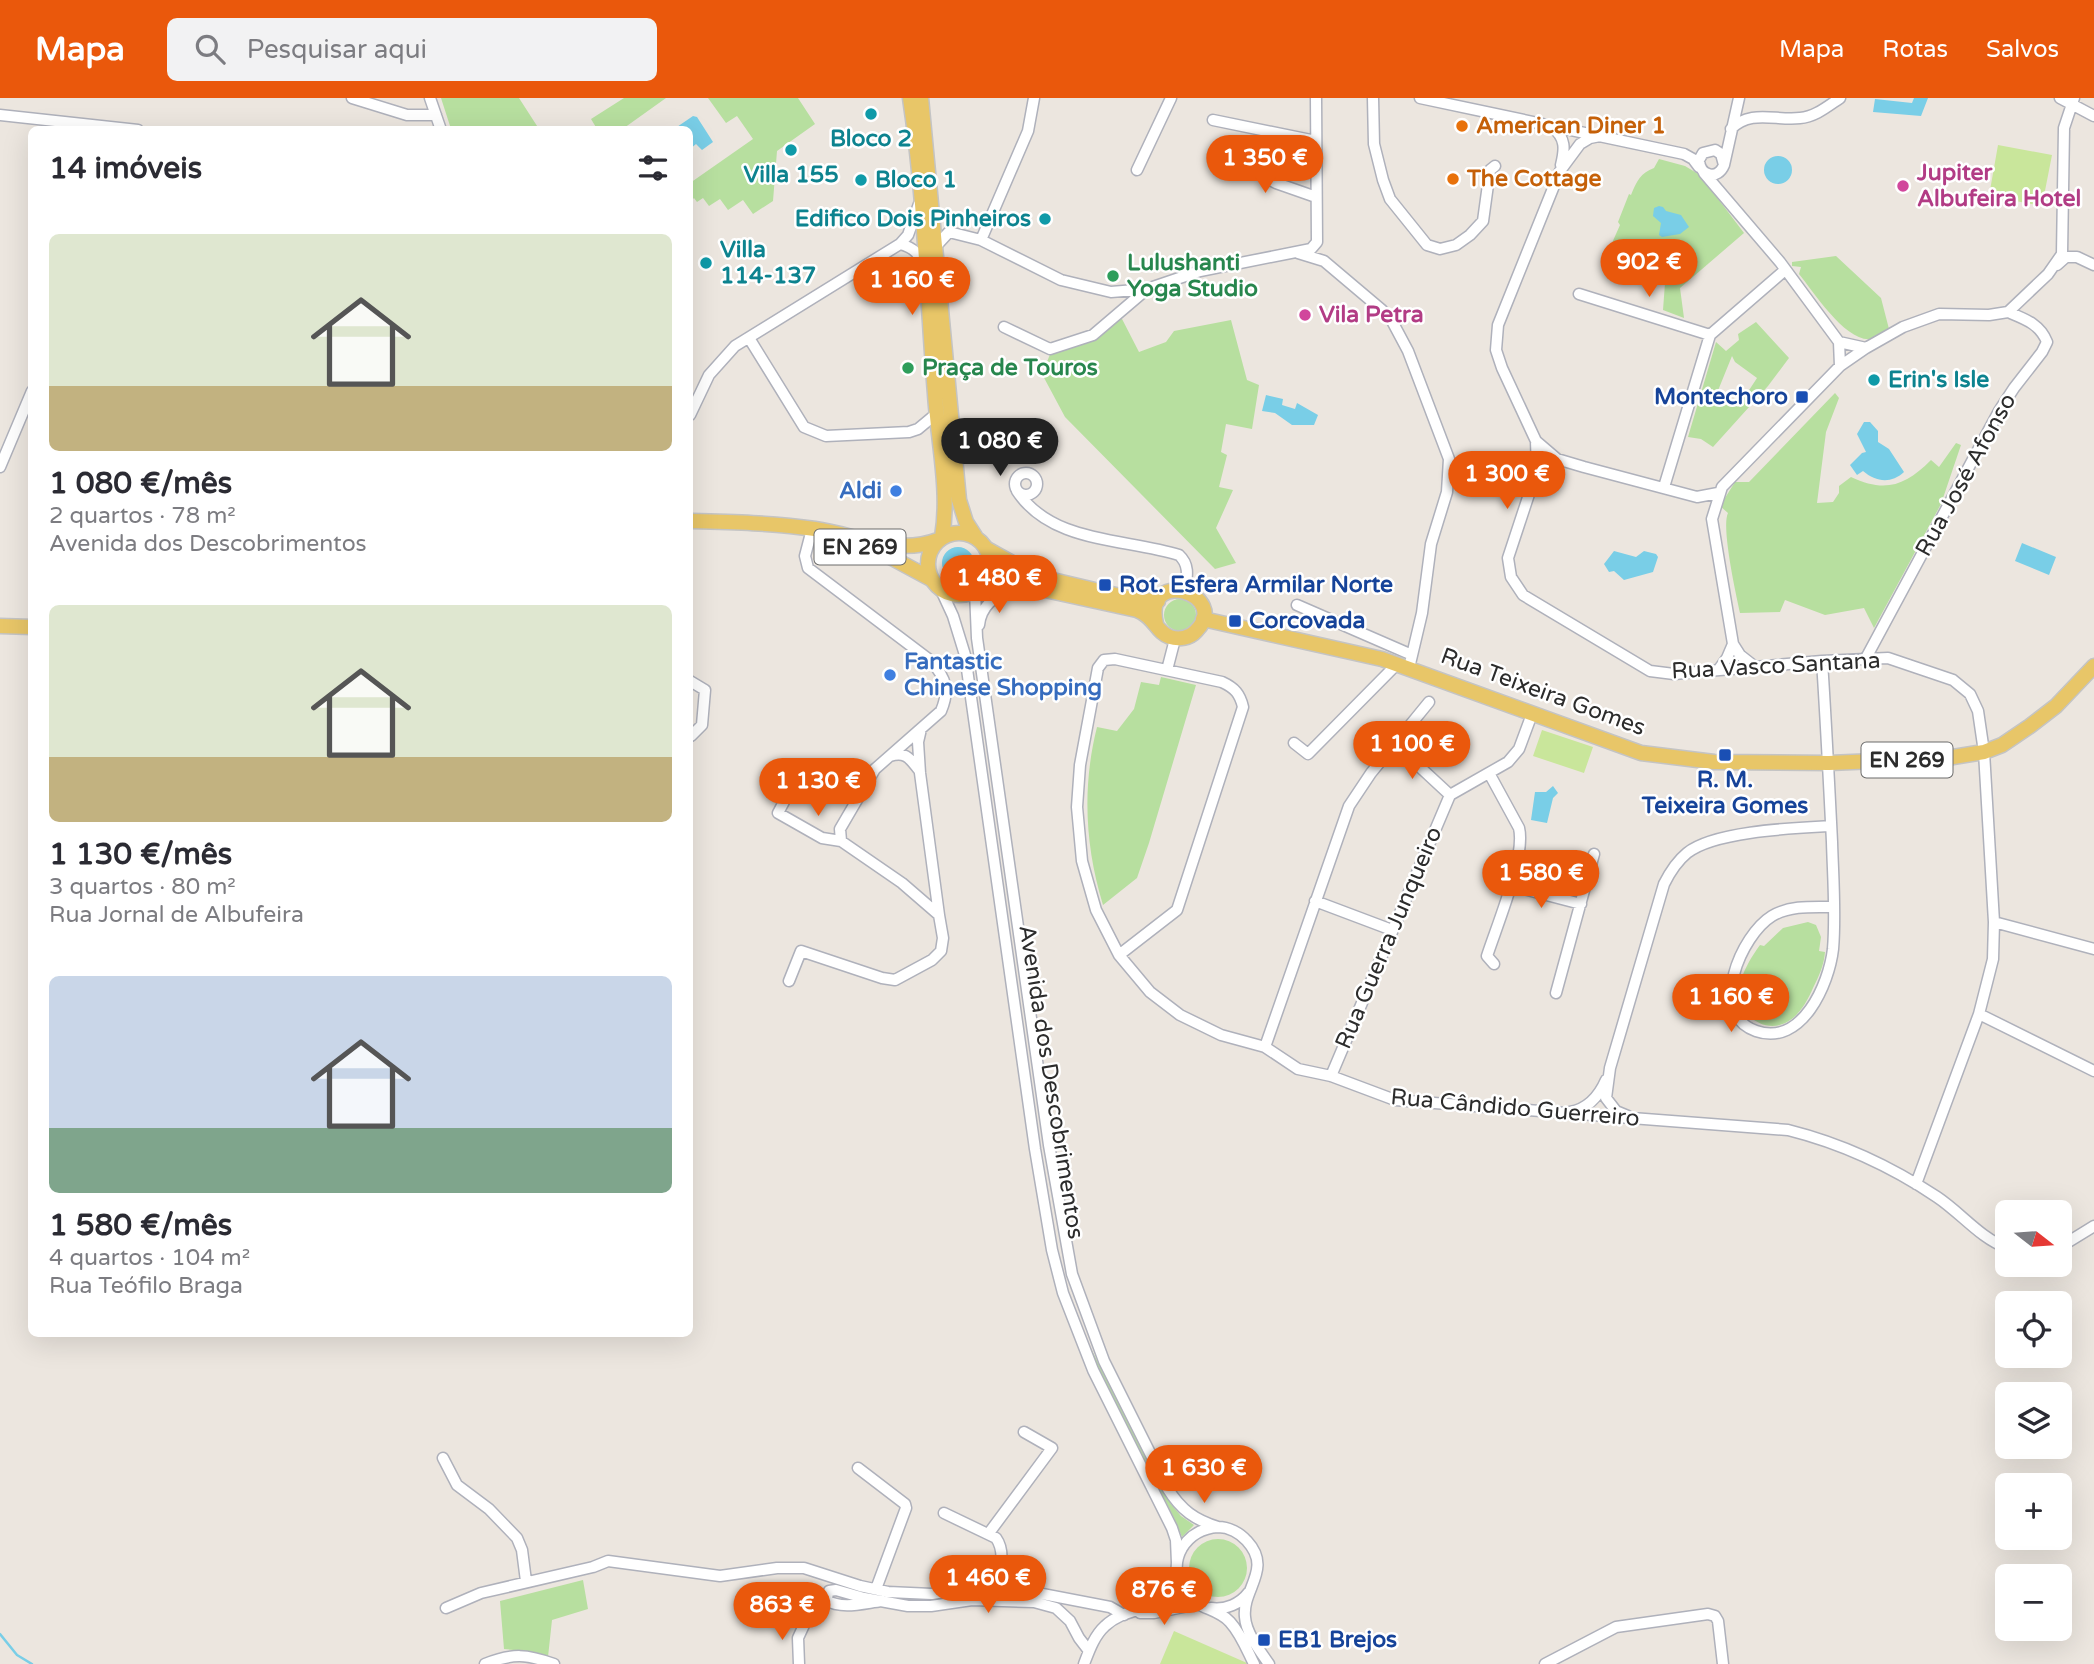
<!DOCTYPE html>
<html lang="pt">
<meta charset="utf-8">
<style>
:root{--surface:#fff;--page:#f2f2f3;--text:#2b2b33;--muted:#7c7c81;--accent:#ea580c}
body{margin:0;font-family:"Varela Round",sans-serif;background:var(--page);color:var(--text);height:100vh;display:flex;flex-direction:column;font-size:26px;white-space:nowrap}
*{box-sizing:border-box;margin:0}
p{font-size:23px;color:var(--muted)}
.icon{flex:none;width:38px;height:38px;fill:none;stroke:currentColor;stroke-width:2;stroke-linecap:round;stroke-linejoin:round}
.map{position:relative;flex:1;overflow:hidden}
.details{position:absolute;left:28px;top:28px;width:665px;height:1211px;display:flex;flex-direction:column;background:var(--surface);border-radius:10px;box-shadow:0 7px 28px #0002}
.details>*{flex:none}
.needle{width:46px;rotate:107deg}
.fabs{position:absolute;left:1995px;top:1102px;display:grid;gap:14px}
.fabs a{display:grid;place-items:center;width:77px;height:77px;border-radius:10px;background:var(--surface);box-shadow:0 7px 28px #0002;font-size:35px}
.price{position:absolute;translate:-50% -60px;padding:0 16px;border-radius:24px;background:var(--accent);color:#fff;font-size:23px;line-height:46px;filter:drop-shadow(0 2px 4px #0008)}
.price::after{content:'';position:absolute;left:50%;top:42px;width:21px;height:16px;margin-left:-10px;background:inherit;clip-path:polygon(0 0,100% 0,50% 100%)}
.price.selected{background:#222;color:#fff}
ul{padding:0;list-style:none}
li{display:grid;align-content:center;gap:14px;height:371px;padding:0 21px}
li span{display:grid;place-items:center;height:217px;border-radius:10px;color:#555}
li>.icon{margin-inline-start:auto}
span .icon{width:126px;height:126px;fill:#fffc;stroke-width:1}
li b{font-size:30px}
h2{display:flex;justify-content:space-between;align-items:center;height:84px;padding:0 21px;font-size:30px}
header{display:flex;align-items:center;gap:42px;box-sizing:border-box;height:98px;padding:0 35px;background:var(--accent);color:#fff}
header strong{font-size:33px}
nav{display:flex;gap:38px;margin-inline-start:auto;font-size:24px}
.search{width:490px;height:63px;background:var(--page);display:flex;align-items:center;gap:18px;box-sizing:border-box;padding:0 24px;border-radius:10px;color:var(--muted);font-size:26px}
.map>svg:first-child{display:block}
.green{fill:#b7df9f;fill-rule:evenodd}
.pitch{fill:#c9e69b}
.water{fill:#79cee7}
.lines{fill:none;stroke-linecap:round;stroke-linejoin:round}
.stream{stroke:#79cee7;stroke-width:2.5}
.minor-casing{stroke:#afb1bb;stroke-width:13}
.major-casing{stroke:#c4c4c4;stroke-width:17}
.minor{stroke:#fff;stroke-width:10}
.major{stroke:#e8c668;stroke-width:14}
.culture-dot{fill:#0f9aa8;stroke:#fff;stroke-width:2.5}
.food-dot{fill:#e8710a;stroke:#fff;stroke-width:2.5}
.hotel-dot{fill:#d1479c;stroke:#fff;stroke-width:2.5}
.leisure-dot{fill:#2e9e5b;stroke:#fff;stroke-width:2.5}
.transit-dot{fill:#1a4fb4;stroke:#fff;stroke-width:2.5}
.shop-dot{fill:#3f7fe0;stroke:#fff;stroke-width:2.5}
.labels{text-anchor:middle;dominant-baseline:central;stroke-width:5;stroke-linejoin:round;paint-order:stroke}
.shield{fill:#fff;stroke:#6b6b6b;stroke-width:2}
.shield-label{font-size:21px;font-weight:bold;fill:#2c2c2c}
.food-label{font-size:23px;font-weight:bold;fill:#c56008;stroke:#fff;text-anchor:start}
.culture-label{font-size:23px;font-weight:bold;fill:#0d838f;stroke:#fff;text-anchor:start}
.hotel-label{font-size:23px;font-weight:bold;fill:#b23c85;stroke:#fff;text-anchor:start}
.leisure-label{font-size:23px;font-weight:bold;fill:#27864d;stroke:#fff;text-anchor:start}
.transit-label{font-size:23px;font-weight:bold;fill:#164399;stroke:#fff;text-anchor:start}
.street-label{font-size:23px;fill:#2c2c2c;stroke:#fff}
.shop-label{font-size:23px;font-weight:bold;fill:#366cbe;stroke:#fff;text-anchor:end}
</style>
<header>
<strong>Mapa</strong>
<div class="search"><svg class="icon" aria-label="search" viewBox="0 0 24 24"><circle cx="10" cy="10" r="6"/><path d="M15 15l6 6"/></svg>Pesquisar aqui</div>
<nav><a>Mapa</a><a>Rotas</a><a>Salvos</a></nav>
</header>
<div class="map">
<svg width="2094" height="1566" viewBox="0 0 2094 1566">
<rect width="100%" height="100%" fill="#ece6df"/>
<path class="green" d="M441,0H519L539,31H451Z
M624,0H666L624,30L625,31H597L591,21Z
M708,0H798L815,26L777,53L773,103L753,116L743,102L728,112L720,101L709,108L703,100L697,104L694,100L690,104V85L753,41L737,18L726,25Z
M1659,61L1685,68L1700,77L1744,135L1680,190L1684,220L1663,212L1665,185L1661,173L1608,154L1620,127L1618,124L1629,96L1631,97C1637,82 1641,75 1654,70Z
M1836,158L1881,200L1889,231C1885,234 1880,238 1875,240C1849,250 1814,194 1799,176L1801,169L1792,168V164Z
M1121,219L1139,254L1166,244L1174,233L1231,222L1247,282L1259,287L1252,331L1226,326L1221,354L1227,357L1219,389L1233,392L1216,430L1236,465L1215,471L1065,319L1042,276L1051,254C1081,245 1098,241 1121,219Z
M1756,224L1789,260L1768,288L1713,349L1701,341L1688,339L1716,244L1726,253L1739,242L1738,236ZM1732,258L1735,264L1757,280L1738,309L1717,295Z
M1835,295L1839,300L1826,334L1817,405L1833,404L1839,395V388L1851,379C1885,395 1905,388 1931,362L1939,369L1956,345L1961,347L1941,406L1874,530L1864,510L1825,517L1785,502L1780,514L1740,515C1736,496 1721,429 1728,415L1720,408L1735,384H1749Z
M1164 517a16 16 0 1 1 32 0a16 16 0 1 1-32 0Z
M1161,579L1196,587L1149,745L1137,780L1103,807C1085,748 1082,689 1097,629L1117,633L1134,611L1141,584L1159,587Z
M1808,824L1816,827L1821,839L1819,853L1825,854C1824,867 1819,878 1813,890C1808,902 1799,918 1787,924C1766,936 1741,919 1739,896C1738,881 1751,859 1760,847L1764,848L1783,830Z
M1086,1241L1171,1406L1181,1418L1194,1427L1182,1439L1174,1420L1100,1274Z
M1189 1470a29 29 0 1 1 58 0a29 29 0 1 1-58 0Z
M583,1482L588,1511L552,1522L548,1559L525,1553L504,1551L500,1503Z"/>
<path class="pitch" d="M1998,47L2052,57L2042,108L1989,98Z
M1542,632L1593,649L1584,675L1533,658Z
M1174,1533L1247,1565L1246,1566H1160Z"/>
<path class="water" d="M1914,0H1928L1921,18L1873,14L1875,1L1912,5Z
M693,18L697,19L713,44L702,52L696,46L690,51V32L674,31Z
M1764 72a14 14 0 1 1 28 0a14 14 0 1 1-28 0Z
M1659,108L1663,109L1666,113L1681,117L1689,129L1680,136L1662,139L1659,137L1661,125L1653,118L1654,110Z
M1266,297L1283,301L1282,307L1295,311L1297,305L1318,317L1314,327H1292L1275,315L1262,313Z
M1864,324H1870L1878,333V344L1889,351L1904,374C1891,386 1876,384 1863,373L1857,377L1850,367L1862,355L1866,354L1857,336Z
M2022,445L2056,459L2049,477L2015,463Z
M942 465a16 16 0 1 1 32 0a16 16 0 1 1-32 0Z
M1614,453L1636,459L1644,453L1656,456L1658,459L1653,474L1624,482L1614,473L1609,474L1604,466Z
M1553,688L1558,695L1553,700L1547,725L1531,722L1535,694H1546Z"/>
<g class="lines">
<path class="stream" d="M0,1536L17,1557L32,1566"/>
<defs>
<path id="minor" d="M352,0L407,17H436
M430,0L441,32
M1373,0L1374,46L1383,82L1390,101L1427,147L1440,151L1456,147L1470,137L1483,123L1490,72L1495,68
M1420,0L1684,56L1693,61L1699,69
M2060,0L2094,18
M0,17L138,32
M1213,22L1316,43
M1552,29C1566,40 1565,51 1561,67
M1731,31C1750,11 1776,23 1800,20C1815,19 1828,8 1840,0
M1600,38L1590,40L1580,46L1560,73L1498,227L1496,252L1502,270L1536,343L1537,372L1508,460L1511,479L1523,497L1650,573L1674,576L1822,563L1888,560L1953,582L1970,596L1978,613L1984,654L1994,824L1993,861L1979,916L1916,1086
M1229,61L1276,85L1316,99
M1724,67L1721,56L1715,52L1703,55L1699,62C1700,79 1718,82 1724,67L1739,0
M1137,72L1171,0
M1704,75L1780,164L1839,244L1840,268
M981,142L1028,33L1034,0
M900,146C915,150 919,156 924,169
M936,148L949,134L981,142L1061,182L1111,194L1147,191L1200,173L1311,151L1317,144L1316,0
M1298,155L1324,163L1382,212L1392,223L1408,253L1449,361L1447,394L1431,446L1422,515L1409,570
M2057,167L2066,159H2077L2094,167
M1579,196L1710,237
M2008,214L2048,176L2062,156L2064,30L2074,0
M1004,229L1050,251L1093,237L1147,191
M749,240L804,329L826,338L909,334L918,331L936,316
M1839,244L1866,250
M690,317L709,277L735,248L900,146L908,137L919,106
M1536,343L1557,361L1584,369L1697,399L1718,395
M0,369L32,293
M1015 386a11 11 0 1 1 22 0a11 11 0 1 1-22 0Z
M1664,389L1710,237L1785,172
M1017,393C1052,446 1125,440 1179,457C1190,467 1187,479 1185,492
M941,492L953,518L965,557L1035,1051L1052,1152L1063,1195L1093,1272L1172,1430L1176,1442L1177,1465
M975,493L977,540L1049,1047L1072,1176L1104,1263L1168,1391C1181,1412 1195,1422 1218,1429
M1297,507L1412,557
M979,527C981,508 994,499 1010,491
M1866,560L1999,313L2014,290L2042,254L2047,244C2040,226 2025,221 2008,214
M1822,563C1826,623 1829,684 1832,744C1833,779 1836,816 1833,851C1829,886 1802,949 1756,933C1707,916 1741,837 1772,818C1790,807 1814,809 1834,809
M1754,568L1740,557L1733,546L1712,421L1722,389L1840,268L1866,250L1903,229L1939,216L1989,217L2008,214
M1719,571L1727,560L1733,546
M1167,572L1175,541
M690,583L705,592L702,627L691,638
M921,631L918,644L920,675L939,817
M1294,645L1308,656L1397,566
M1395,646L1450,697
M890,658C906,653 910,661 919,672
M1489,675L1519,730C1526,758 1497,827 1487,858L1494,866
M787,698L778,715L822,740L841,743
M1509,787L1581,806
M1315,803L1392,832
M1994,824L2094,851
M1119,857L1177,812L1243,609C1240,596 1235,590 1222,584L1115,561L1104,562L1098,570L1080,667L1077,709L1082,763L1096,812L1119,857L1150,894L1180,917L1221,937L1265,949L1298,971L1331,978L1395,1002L1788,1032C1840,1045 1892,1069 1937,1099C1961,1115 1980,1140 2007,1150
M789,883L801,853L882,880L895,882L932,862L941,853L943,840L939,817L902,785L841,743L840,731L875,671L941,613C950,592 946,580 931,563L808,470L805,458L811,435
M1556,895L1594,756
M1979,916L2094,973
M1265,949L1349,708L1371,675L1429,604
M1331,978L1450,697L1508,664L1519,651L1532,616
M1570,1014C1587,1011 1599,998 1606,982
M1628,1018L1616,1013L1606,1000L1610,970L1664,786C1670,774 1676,764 1687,755C1714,733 1795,730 1831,728
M2060,1149L2094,1128
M443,1360L457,1387L489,1411L517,1440L522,1452L526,1483
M858,1370L905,1406L906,1410L876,1491
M944,1415L996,1440C1006,1454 1000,1473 997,1490
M989,1435L1052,1350L1024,1334
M882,1503C864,1505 842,1512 826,1502L829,1493L836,1492L864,1500L908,1508H931L972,1502L1034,1504L1056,1510L1070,1523L1079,1540L1089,1553
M446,1510L481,1495L593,1469L608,1463L720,1478L777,1470H804L860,1488L888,1494L932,1496L967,1490H1011L1110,1509L1124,1517
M1211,1510C1226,1512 1240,1506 1249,1494
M1140,1515H1154L1198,1506
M485,1566C513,1555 527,1556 554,1566
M799,1566L798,1540L804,1527
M1084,1566C1089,1553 1094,1538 1105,1528C1130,1504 1167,1519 1176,1477
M1254,1566C1247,1552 1241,1536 1230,1524C1221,1514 1209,1512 1198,1506C1178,1495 1171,1469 1182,1450C1190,1437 1203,1430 1218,1429C1229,1429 1240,1435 1247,1443C1273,1471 1242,1491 1245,1519C1246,1535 1260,1553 1269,1566
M1545,1566L1616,1529L1708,1516L1715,1518L1718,1523L1723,1566"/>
<path id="major" d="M910,0C925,98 927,198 935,296C938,343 950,393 942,439
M921,0L959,402L966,424L975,438
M690,423C731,424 774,425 815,431C857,437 896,458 938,442
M928 466a31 31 0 1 1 62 0a31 31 0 1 1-62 0Z
M870,451L881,454L931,481
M987,451L1023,471L1044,480L1137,502L1158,503
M979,490H1036L1137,512C1155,519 1156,534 1170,539C1179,542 1190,540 1196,533C1232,497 1142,467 1156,526
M1203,521L1382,561L1641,655L1714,664L1829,665L1947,660L1984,654L2002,647L2030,628L2056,608L2094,568
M0,528L32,529"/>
</defs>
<use href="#minor" class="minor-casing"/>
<use href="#major" class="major-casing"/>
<use href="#minor" class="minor"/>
<use href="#major" class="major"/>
</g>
<g class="culture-dot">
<circle cx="871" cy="16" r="7"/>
<circle cx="791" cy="52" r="7"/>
<circle cx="861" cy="82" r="7"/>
<circle cx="1045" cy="121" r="7"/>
<circle cx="706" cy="165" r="7"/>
<circle cx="1874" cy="282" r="7"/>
</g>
<g class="food-dot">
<circle cx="1462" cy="28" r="7"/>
<circle cx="1453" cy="81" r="7"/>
</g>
<g class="hotel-dot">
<circle cx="1903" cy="88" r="7"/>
<circle cx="1305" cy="217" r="7"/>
</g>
<g class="leisure-dot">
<circle cx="1113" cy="178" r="7"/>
<circle cx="908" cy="270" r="7"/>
</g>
<g class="transit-dot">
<rect x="1795" y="292" width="14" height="14" rx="3.5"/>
<rect x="1098" y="480" width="14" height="14" rx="3.5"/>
<rect x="1228" y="516" width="14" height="14" rx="3.5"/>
<rect x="1718" y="650" width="14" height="14" rx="3.5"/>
<rect x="1257" y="1535" width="14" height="14" rx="3.5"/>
</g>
<g class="shop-dot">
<circle cx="896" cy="393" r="7"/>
<circle cx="890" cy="577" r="7"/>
</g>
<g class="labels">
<g class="shield">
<rect x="814.5" y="431.5" width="91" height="35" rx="5"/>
<rect x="1861.5" y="644.5" width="91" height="35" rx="5"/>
</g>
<g class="shield-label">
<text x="860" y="449">EN 269</text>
<text x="1907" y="662">EN 269</text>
</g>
<g class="food-label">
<text x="1476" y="28">American Diner 1</text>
<text x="1467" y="81">The Cottage</text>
</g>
<g class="culture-label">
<text x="871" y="41" text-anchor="middle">Bloco 2</text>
<text x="791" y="77" text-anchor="middle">Villa 155</text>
<text x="875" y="82">Bloco 1</text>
<text x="1031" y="121" text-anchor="end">Edifico Dois Pinheiros</text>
<text x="720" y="152">Villa<tspan x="720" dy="26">114-137</tspan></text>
<text x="1888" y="282">Erin's Isle</text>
</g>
<g class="hotel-label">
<text x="1917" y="75">Jupiter<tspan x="1917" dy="26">Albufeira Hotel</tspan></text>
<text x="1319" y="217">Vila Petra</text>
</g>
<g class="leisure-label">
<text x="1127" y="165">Lulushanti<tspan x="1127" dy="26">Yoga Studio</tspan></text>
<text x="922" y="270">Praça de Touros</text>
</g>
<g class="transit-label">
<text x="1788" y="299" text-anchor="end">Montechoro</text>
<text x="1119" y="487">Rot. Esfera Armilar Norte</text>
<text x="1249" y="523">Corcovada</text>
<text x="1725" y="682" text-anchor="middle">R. M.<tspan x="1725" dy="26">Teixeira Gomes</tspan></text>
<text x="1278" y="1542">EB1 Brejos</text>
</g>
<g class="street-label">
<text transform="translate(1966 377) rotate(-61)">Rua José Afonso</text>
<text transform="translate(1776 568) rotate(-3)">Rua Vasco Santana</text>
<text transform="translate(1543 594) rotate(20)">Rua Teixeira Gomes</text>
<text transform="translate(1389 840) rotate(-67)">Rua Guerra Junqueiro</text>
<text transform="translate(1051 984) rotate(81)">Avenida dos Descobrimentos</text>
<text transform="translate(1515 1010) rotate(5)">Rua Cândido Guerreiro</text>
</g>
<g class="shop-label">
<text x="882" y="393">Aldi</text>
<text x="904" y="564" text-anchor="start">Fantastic<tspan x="904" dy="26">Chinese Shopping</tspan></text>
</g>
</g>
</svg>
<div class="fabs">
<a><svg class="needle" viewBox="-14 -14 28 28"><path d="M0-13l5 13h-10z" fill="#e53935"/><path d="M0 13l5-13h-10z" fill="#7c7c81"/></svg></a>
<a><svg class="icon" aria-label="locate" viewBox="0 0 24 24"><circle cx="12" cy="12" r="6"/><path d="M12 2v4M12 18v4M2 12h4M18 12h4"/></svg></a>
<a><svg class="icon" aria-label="layers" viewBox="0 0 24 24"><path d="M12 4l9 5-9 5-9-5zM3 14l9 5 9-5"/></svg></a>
<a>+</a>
<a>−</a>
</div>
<b class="price" style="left:1265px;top:97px">1 350 €</b>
<b class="price" style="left:1649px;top:201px">902 €</b>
<b class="price" style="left:912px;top:219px">1 160 €</b>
<b class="price selected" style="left:1000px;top:380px">1 080 €</b>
<b class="price" style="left:1507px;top:413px">1 300 €</b>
<b class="price" style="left:999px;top:517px">1 480 €</b>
<b class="price" style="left:1412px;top:683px">1 100 €</b>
<b class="price" style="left:818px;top:720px">1 130 €</b>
<b class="price" style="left:1541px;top:812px">1 580 €</b>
<b class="price" style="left:1731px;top:936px">1 160 €</b>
<b class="price" style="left:1204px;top:1407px">1 630 €</b>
<b class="price" style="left:988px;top:1517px">1 460 €</b>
<b class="price" style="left:1164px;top:1529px">876 €</b>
<b class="price" style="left:782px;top:1544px">863 €</b>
<section class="details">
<h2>14 imóveis<svg class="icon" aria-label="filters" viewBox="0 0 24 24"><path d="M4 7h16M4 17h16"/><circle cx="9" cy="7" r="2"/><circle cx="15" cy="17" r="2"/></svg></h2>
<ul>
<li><span style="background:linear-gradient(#dfe7d0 70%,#c2b280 0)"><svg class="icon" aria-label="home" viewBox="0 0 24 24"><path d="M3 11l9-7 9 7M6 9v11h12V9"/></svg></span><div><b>1 080 €/mês</b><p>2 quartos · 78 m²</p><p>Avenida dos Descobrimentos</p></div></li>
<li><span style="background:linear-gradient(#dfe7d0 70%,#c2b280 0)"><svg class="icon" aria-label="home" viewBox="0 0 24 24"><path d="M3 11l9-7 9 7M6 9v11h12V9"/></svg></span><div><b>1 130 €/mês</b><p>3 quartos · 80 m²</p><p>Rua Jornal de Albufeira</p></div></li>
<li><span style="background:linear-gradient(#c9d6e8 70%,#7fa58c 0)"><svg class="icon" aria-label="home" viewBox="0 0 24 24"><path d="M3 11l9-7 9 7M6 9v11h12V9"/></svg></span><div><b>1 580 €/mês</b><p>4 quartos · 104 m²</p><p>Rua Teófilo Braga</p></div></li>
</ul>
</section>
</div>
